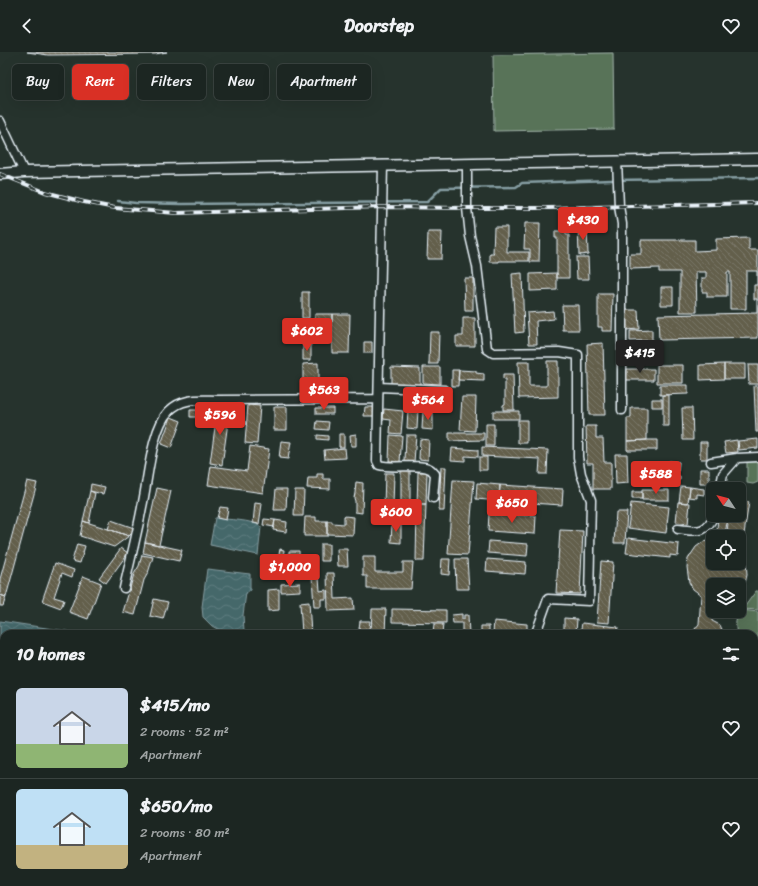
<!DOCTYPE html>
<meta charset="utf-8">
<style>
:root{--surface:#1c2622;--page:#29322f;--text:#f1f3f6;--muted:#a0a5a5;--line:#3a4340;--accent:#d93025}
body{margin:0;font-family:Sriracha,sans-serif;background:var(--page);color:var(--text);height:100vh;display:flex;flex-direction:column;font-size:15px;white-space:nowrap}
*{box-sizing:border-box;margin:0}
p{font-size:13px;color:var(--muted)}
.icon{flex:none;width:22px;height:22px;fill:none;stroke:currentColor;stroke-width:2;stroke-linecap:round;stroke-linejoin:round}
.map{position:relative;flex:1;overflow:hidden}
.side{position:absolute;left:0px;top:578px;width:758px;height:256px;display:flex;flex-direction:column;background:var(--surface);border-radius:12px 12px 0 0;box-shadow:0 4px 16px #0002,0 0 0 1px var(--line)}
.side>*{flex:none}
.hud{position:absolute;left:12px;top:12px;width:400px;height:36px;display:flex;gap:8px}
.needle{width:26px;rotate:306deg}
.buttons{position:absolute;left:706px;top:430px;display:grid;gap:8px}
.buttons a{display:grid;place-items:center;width:40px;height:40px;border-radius:6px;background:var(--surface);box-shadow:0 4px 16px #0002,0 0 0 1px var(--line);font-size:20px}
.price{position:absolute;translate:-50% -34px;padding:0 9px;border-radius:4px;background:var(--accent);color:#fff;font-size:13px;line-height:26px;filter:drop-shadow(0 1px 2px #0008)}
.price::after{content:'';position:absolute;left:50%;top:24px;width:12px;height:9px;margin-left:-6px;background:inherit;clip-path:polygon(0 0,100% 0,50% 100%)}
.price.selected{background:#222;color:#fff}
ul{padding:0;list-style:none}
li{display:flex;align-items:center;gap:12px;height:100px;padding:0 16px}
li+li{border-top:1px solid var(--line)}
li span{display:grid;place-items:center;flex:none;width:112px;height:80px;border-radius:6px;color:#555}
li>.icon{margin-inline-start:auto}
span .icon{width:48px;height:48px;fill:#fffc;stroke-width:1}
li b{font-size:17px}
h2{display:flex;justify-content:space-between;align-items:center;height:48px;padding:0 16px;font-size:17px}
.pill{padding:0 14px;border-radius:6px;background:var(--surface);box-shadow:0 4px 16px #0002,0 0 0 1px var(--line);font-size:14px;line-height:36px}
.pill.selected{background:var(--accent);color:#fff}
header{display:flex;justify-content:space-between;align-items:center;height:52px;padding:0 16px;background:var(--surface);font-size:18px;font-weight:700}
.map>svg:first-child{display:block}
.grass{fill:#587359;stroke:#a0b2a8}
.water{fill:url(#water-waves);stroke:#869ea3}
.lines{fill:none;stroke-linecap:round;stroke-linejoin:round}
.stream{stroke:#869ea3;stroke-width:2.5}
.building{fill:url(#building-back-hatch);stroke:#e8f1f8}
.minor-casing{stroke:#e8f1f8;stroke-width:11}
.major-casing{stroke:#e8f1f8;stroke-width:13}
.minor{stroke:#26332d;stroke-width:8}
.major{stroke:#26332d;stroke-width:10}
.rail-casing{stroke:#e8f1f8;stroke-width:4}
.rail{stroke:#26332d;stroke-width:2.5;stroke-dasharray:8;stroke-linecap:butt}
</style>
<header><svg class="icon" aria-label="back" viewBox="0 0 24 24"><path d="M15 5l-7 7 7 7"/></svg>Doorstep<svg class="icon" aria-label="heart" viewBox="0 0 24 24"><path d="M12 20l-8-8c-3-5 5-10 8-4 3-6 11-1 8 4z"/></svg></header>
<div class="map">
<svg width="758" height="834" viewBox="0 0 758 834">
<defs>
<pattern id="water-waves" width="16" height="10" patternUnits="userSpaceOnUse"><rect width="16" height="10" fill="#44676a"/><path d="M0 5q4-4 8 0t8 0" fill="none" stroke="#5f7d80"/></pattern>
<pattern id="building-back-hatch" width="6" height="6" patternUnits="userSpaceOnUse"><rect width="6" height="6" fill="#635f4c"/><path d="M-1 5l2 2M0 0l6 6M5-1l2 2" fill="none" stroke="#797667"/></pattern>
</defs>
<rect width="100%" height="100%" fill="#26332d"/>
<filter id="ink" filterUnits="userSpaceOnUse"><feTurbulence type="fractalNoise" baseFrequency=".025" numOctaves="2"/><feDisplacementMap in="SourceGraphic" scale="8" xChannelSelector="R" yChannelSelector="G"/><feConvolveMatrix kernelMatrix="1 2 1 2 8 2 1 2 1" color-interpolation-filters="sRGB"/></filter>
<g filter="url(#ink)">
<path class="grass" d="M613,1L614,77L494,79L493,3Z
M758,409V430L753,432L747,431V410Z
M756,539H758V558L743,557Z
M741,558L758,560V587H754V582H737C735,573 735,566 741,558Z"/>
<path class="water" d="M215,466C227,468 252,467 261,475L258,503L210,493Z
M207,517L250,522V538L246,541L243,563L244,579L219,578L212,574L203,565L202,555Z
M0,569L86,582H4V794L0,793Z
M754,644H758V834H657L652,830H754Z
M102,830H435L416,834H113Z"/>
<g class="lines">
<path class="stream" d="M118,149L136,151L182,152L427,150L441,136L516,135L522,131L612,128L758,126"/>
</g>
<path class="building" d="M27,0H167L155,2L48,3Z
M525,171H540L539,210H530V197H524Z
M494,175H507V200H529V209H499V210H490V202H494L493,201Z
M578,175H587L588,202L579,203Z
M555,179H566V183H569V226H557V186H555Z
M428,180H442L441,207H427Z
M749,186V198H758V286L659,288L658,263L757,261V247H754V233H757V219H746V257H730V220H727V245H707V240H702V226H706V220H696L697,260H680V220H659V216L630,217V202H641V188H695V199L716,198V187Z
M576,205H588L589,227H577Z
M522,221L524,280L515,281L512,222Z
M557,221V238L530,239V222Z
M464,226H473V259H465Z
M661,235H673V253H661Z
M302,240H309V266H302Z
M598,242H613L612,279H602V275H598Z
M562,253H578L579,278H563Z
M624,258H638L639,277L625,278Z
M553,259L554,267L536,269L537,292H529L527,261Z
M315,262H332V274H315Z
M332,262H350L349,301H332Z
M463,266H475V294H456V284H463Z
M652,278V288L630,289V279Z
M430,280H439L438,312H429Z
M364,290H372V301H364Z
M603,291L605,363H589L587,292Z
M303,293H311V308H303Z
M547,309H558V345L519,346L518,310H529V334H547Z
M318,311V332H303V312Z
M724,312H745V327H724Z
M724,312V327L700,328V313Z
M657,313H683V331H657Z
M748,313H758V332H749Z
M391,315L420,316V333L391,332Z
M423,315H440V332L423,331Z
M625,317H654V328H625Z
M452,318H459L458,334H452Z
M459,318L476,319V321L484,322V329L458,328Z
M503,323H513L514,358H503V353L505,352V328H503Z
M303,332H312V339L304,340Z
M660,333H688V342L660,343Z
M754,334H758V380H756Z
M663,343H669V374H663Z
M462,345H476L475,379L460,378Z
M652,347H662V355H652Z
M248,353L260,354L257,392L245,391Z
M218,354L230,356L222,413L210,411Z
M274,355H287V378H274Z
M365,355H375L374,364H364Z
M316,356H333V362H316Z
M631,356H647V388L627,389V366H631Z
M682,356H692L693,388H683Z
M384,357L403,359L401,382L390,381L391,368L383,367Z
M408,357H418L417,377L407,376Z
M190,358H208V365H190Z
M493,359H519V367H493Z
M423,360L433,361V378L422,377Z
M171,365L181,369L171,396L161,392Z
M518,368H527V391H518Z
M317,369L329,370L328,378L316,377Z
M486,372H494V394H486Z
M586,374H596V386H603L604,410H611V437H593V411H587Z
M449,381H484V388L449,389Z
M339,382H344V395H339Z
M356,382V394H351L350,383Z
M317,383L328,384V388L317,387Z
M390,383L402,384L400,410L389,409Z
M406,383H416L414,410H405Z
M420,387L429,388L428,408L419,407Z
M758,387V396L739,398L738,389Z
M647,388H657V398H627V389Z
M737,388L738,400L726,401L724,390Z
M281,389L291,390L288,407L279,406Z
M700,390H707V407H700Z
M250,394L269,397L263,441L208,433L211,414L247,419Z
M482,395L548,398L547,422H539L540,407L482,404Z
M345,396L346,406L325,407L324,398Z
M452,396L478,398V405L465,404V409L451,408Z
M615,402H627L628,431L616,432Z
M479,405H487V418H479Z
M669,409L679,410L678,425H680V428H678V433H666V425H669Z
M441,415H446L444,459H439Z
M700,417H709V432H700Z
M401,418H410V455H401Z
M418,420H427L426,453H417Z
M385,421H394L393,454H384Z
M317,422H323V427H330V437L307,436L308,426H317Z
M453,428L474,429L468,503L448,502Z
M27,429L37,431L6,545L0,543V527Z
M356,430L363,431L362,461L355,460V449L354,446L355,441Z
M477,431L500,433L499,449L476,447Z
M91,432L105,435L103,442L90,439Z
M500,433L563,437L562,453L499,449Z
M681,434L690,435L688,451L679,450Z
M690,435L704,437V443L697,442V446L689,445Z
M157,436L171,439L159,493L145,490Z
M276,437H287L286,458H274Z
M295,438H304L303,464H294Z
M642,438H669V448H642Z
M90,439L95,441L89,471L83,469Z
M632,440H642V447H632Z
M739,449L749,450L744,482L727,479L728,472L727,471L725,481L717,480L718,463H739Z
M678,450L690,451L688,472L676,470Z
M255,451L262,452L259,472L253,471Z
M631,451L669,455L666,481L628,476Z
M417,453H426L424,509H416Z
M220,455L228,456L226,468L217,466Z
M616,460H627L625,491H614Z
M489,461L536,464L535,482L488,479Z
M344,464L354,465L353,483L327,482V469H332V471L344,472Z
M305,465H316V469H327V484H304Z
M264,467L275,468L274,475L263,473Z
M111,468L134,476L133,480L129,484L108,477Z
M275,468L287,470L286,480L273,478Z
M83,469L108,477L129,484L114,495L80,484Z
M392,471H401V491L391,490Z
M560,478L583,479L580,542L556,541Z
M628,486L679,492L678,504L670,503V506L626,501Z
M713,487V511H739V496L746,508L747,523L745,531L739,538V533H713L712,569L720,573L724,582H693L695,577L699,572L701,543L693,537L689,530L687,515L688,507L696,495L703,490Z
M489,489L528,492L527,504L488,501Z
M145,490L182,498L179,509L143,501Z
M77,492L85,494L80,511L72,509Z
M321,492H329V509H321Z
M121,496L128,501L106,531L99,526Z
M280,497L284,498L283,507H278Z
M337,497H347L348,514H338Z
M289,499H299L300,524H290Z
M142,503L153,505L148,521L144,528L135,563L123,560L134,522L139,514Z
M363,505H375V520H403V510H413L411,537H367V524H363Z
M442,507H450L449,523L441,522Z
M455,507H467L469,537H456Z
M487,507L526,510L525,522L486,519Z
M268,508L281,510L280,519L266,517Z
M601,509L613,510L609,571L597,570Z
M55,511L74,518L72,525L62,521L54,545L64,548L61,556L42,549Z
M327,521H334L335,547L353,546L354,558L328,559Z
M83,524L101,531L88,567L69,560Z
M312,524H319L320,539L326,538V547H321V555H314Z
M300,531V539L281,540V532Z
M279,537V558L268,559V538Z
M0,543L6,545L3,554H0Z
M154,547L168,550L163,567L150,564Z
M309,550L311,582H302L300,551Z
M372,557H386L385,582H371Z
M392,557L446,558V571L392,570Z
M462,562V567H464V563H468L469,582H462V571H453L452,563Z
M564,566L577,567L576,581H564Z
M360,569H370L369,577H359Z
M494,569L527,572V582L493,581Z
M582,571L618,575L617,582H580Z
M434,572H443L442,582H433Z
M481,574H489V582H481Z
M545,830H562V834H536Z
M562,830H612V834H562Z"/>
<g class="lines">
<defs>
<path id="minor" d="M0,69L24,120
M617,109L619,154L622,172V358
M467,112V156L470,184L477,214L487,297L493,301L559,300L578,303V405L581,422L591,448L589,549L548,547L537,578V582
M383,113L377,409L379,413C393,417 420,411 430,417C432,418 433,420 435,422L433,446
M379,335L445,338
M711,410L737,406L758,405
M720,437L723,422L737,406
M678,477C696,479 706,483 714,463
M124,536C130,509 137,482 142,455C148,429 151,377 169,359C183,345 200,348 218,348L378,347
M754,632L758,633"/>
<path id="major" d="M0,122L24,120L758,107"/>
</defs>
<use href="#minor" class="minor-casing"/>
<use href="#major" class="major-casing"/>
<use href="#minor" class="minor"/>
<use href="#major" class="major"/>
<defs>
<path id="rail" d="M0,122L45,140L84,150L115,156L176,161L382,155L467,156H549L758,151"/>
</defs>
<use href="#rail" class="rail-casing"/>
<use href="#rail" class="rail"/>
</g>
</g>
</svg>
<div class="buttons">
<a><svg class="needle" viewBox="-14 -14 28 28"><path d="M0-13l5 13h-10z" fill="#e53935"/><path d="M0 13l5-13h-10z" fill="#a0a5a5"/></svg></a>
<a><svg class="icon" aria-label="locate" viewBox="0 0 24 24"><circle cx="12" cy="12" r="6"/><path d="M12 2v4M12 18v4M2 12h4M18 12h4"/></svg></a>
<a><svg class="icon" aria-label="layers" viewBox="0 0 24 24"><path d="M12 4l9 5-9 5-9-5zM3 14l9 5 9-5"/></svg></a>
</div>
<b class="price" style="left:583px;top:189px">$430</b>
<b class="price" style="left:307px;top:300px">$602</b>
<b class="price selected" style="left:640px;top:322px">$415</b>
<b class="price" style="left:324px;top:359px">$563</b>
<b class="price" style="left:428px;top:369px">$564</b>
<b class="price" style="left:220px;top:384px">$596</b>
<b class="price" style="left:656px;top:443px">$588</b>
<b class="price" style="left:512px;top:472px">$650</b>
<b class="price" style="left:396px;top:481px">$600</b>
<b class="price" style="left:290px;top:536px">$1,000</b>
<div class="hud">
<a class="pill">Buy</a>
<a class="pill selected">Rent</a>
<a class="pill">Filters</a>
<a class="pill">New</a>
<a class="pill">Apartment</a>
</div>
<section class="side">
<h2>10 homes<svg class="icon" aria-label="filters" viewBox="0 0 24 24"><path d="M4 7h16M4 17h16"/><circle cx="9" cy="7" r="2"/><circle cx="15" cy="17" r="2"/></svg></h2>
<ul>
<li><span style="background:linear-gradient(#c9d6e8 70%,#8fb573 0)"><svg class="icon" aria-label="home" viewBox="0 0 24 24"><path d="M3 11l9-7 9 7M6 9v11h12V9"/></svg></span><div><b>$415/mo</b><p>2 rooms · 52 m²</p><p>Apartment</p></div><svg class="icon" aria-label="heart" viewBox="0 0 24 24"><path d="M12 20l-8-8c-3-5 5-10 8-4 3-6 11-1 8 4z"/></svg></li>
<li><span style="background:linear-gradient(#bfe0f5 70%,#c2b280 0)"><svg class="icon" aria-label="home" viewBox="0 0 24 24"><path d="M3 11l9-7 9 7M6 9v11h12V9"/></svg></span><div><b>$650/mo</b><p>2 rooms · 80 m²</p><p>Apartment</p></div><svg class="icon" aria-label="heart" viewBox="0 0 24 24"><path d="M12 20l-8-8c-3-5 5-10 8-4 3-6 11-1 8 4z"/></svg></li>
</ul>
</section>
</div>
